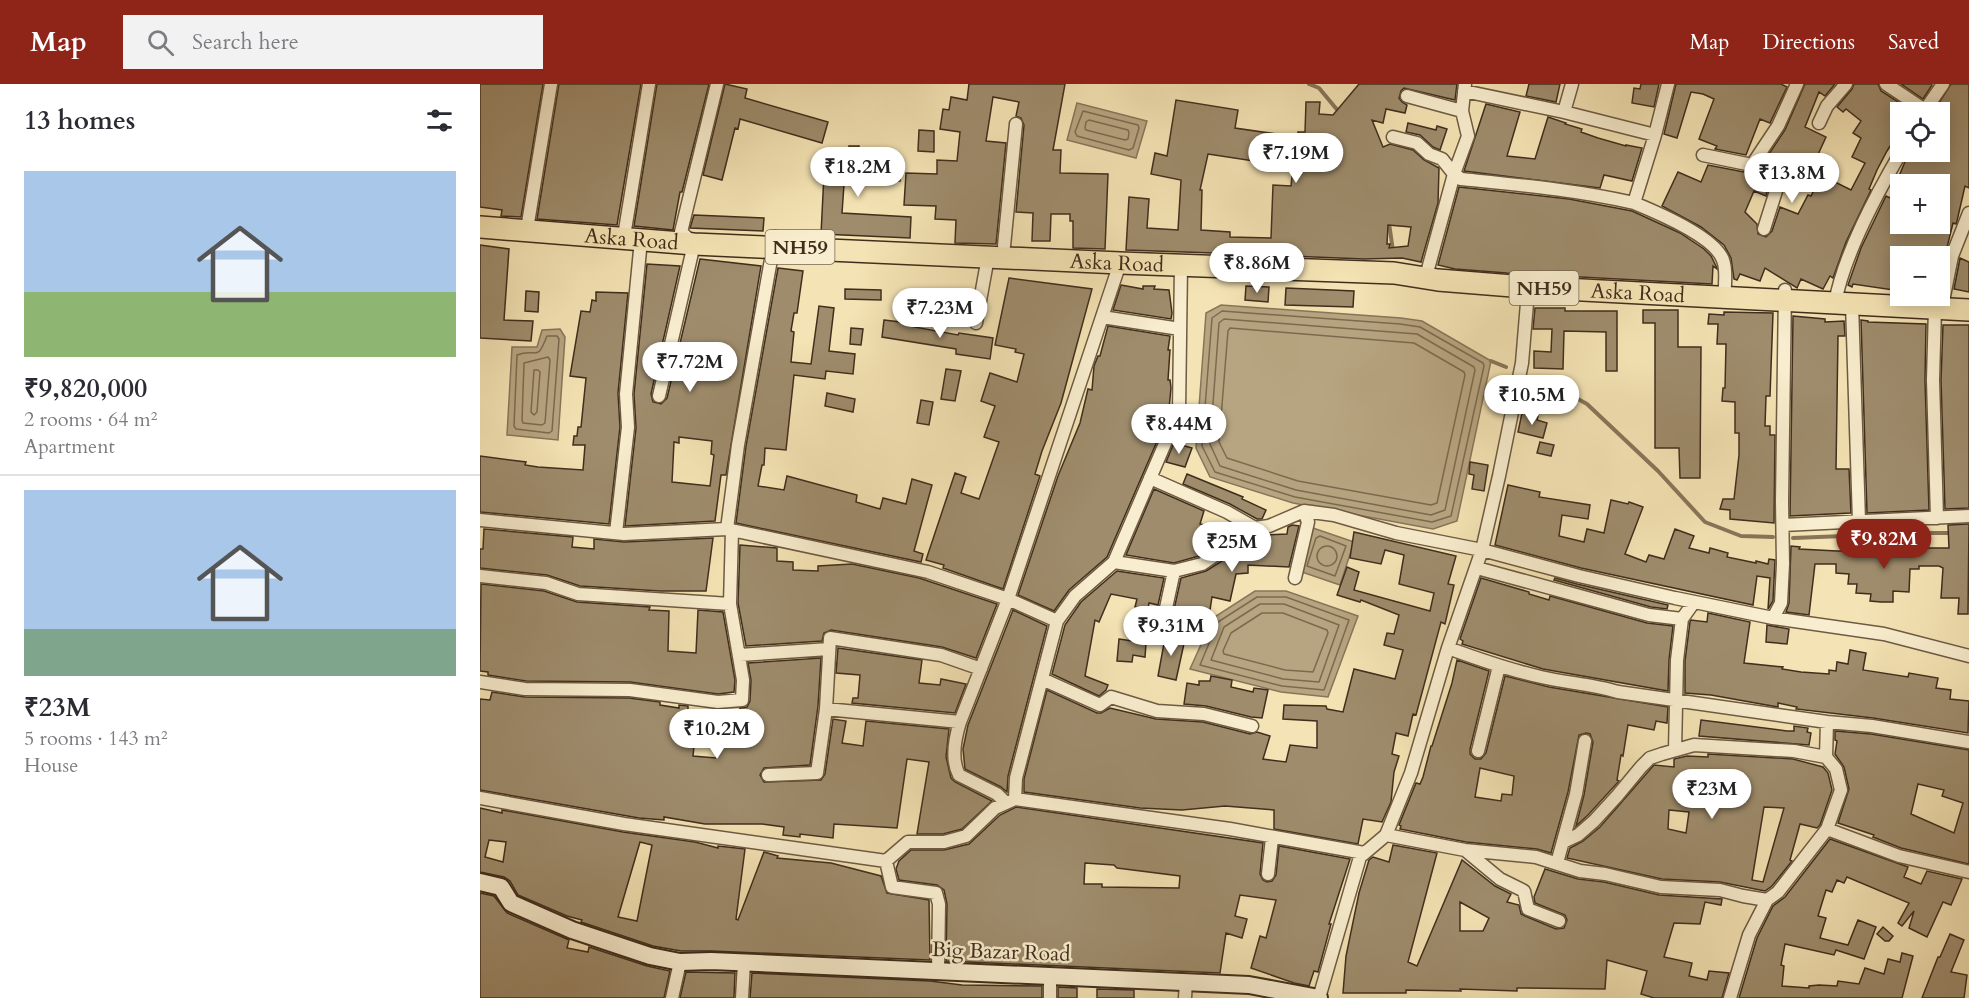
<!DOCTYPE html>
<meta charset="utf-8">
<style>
:root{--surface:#fff;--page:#f2f2f3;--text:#2b2b33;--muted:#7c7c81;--line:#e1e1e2;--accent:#8f2418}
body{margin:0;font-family:Cardo,serif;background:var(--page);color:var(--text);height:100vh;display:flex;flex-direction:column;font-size:22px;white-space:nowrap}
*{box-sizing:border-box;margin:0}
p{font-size:20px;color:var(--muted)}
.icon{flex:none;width:33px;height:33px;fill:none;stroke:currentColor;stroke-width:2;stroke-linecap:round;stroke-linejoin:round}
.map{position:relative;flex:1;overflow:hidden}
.drawer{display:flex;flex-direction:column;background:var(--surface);width:480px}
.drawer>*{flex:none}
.fabs{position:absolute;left:1410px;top:18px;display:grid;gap:12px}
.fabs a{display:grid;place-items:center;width:60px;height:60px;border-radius:0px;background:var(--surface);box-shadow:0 3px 15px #0003;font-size:30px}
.price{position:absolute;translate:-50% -51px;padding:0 14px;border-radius:21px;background:#fff;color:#222;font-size:20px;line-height:39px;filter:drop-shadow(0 2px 3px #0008)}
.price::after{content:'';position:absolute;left:50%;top:36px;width:18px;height:14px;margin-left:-9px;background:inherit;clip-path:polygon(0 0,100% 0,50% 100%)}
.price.selected{background:var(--accent);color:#fff}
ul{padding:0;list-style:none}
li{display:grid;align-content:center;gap:12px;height:318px;padding:0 24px}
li+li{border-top:2px solid var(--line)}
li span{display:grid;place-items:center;height:186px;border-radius:0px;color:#555}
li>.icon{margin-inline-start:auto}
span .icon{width:108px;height:108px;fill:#fffc;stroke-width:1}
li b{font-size:26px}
h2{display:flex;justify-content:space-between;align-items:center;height:72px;padding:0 24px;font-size:26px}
header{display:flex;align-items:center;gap:36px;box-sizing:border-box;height:84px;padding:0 30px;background:var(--accent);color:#fff}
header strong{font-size:28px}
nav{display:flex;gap:33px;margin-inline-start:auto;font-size:21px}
.search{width:420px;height:54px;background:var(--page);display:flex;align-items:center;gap:15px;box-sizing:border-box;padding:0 21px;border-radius:0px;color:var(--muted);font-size:22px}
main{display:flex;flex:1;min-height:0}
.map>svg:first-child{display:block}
.water{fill:#b7a581;stroke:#877559;stroke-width:1.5}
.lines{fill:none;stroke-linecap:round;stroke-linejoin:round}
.shore{stroke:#7c6a4f;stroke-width:1.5}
.stream{stroke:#877559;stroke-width:4}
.building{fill:#9e8c6c;stroke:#402e1d;stroke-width:1.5;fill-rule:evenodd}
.street-casing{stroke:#6d5b43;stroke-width:15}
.secondary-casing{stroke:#402e1d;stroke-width:20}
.highway-casing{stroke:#402e1d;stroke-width:24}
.street{stroke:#f8edce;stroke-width:12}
.secondary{stroke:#f8edce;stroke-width:16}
.highway{stroke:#f4e3b4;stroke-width:21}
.labels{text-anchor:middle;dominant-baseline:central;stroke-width:5;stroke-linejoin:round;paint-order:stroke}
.shield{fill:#f8edce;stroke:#776752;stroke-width:1.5}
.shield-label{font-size:20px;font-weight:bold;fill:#402e1d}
.street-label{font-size:21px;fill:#402e1d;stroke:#f8edce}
</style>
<header>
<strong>Map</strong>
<div class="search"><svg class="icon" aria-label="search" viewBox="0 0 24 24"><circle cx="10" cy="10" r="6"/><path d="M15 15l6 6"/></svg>Search here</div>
<nav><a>Map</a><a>Directions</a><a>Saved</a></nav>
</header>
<main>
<section class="drawer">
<h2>13 homes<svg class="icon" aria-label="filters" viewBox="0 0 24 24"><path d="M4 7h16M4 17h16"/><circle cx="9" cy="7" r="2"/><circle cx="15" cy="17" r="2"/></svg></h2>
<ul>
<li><span style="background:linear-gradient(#a9c7e8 65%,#8fb573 0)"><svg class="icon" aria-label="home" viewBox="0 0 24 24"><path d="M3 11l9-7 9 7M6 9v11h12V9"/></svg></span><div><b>₹9,820,000</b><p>2 rooms · 64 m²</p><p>Apartment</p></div></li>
<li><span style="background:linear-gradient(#a9c7e8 75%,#7fa58c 0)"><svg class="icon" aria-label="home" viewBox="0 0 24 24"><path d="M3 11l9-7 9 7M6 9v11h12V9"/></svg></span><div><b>₹23M</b><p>5 rooms · 143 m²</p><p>House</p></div></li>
</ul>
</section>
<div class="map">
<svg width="1489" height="914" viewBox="0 0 1489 914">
<rect width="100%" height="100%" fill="#f4e3b4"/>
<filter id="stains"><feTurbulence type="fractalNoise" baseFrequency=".00333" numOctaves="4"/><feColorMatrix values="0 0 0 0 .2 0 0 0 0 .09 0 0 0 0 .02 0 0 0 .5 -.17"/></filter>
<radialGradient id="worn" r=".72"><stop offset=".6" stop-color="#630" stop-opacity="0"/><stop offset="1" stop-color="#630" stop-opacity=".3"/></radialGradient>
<path class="water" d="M597,19L667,37L656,74L587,56Z
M741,221L921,234L942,237L1011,277L977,437L953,445L813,419L730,393L716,364L726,229Z
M80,245L85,253L78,356L27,351L32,263H57L62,246Z
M833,444L874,458L860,501L819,487Z
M775,507H806L878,532L848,613L801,608L710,585L733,534Z"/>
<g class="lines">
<path class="shore" d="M603,27L658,41L659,44L653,64L649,66L597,52L595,48Z
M609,36L648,46L649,49L648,55L645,56L606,46L605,44L606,38Z
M742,227L920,240L940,243L1003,279L1004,282L971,432L952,438L815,413L735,388L722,362L732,234Z
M744,235L937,250L994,283L995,286L965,426L951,431L816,406L740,382L730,360L739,239Z
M750,244L934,259L984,288L985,291L957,419L951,421L818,397L747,374L739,358L748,247Z
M77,252L79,255L72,347L69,349L36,345L34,342L37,271C58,263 56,280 67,252Z
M68,273L70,276L65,339L62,341L43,339L42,336L44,279Z
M54,286H58L60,288L57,328L54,331L51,328Z
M840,452L866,462L855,492L827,482L836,454Z
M837 472a10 10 0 1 1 20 0a10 10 0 1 1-20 0Z
M777,513H806L869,536L844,606L802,602L720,581L738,538Z
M780,520H804L859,541L839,598L803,595L731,576L744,543Z
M782,529H803L847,546L848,549L833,588L805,586L744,570L743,567L751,549Z"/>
<path class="stream" d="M829,0L839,4L859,28
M909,139L913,167
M1011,277L1026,283
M1060,294L1107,320L1178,387L1225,438L1261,452L1293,453
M1313,454L1440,449H1471"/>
</g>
<path class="building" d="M0,0H63L41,133L21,132L22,126L0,123Z
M79,0H161L137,141L57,135Z
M177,0H229L202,108H200L193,146L154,142Z
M245,0L267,5L265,14L348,38L342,59L260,35L258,45L255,44L242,96L223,91Z
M489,0H585L573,66H581L580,89L628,90L625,165L593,164V137H590V130H571L570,157H552L553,129L536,128L544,41L541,34L536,32L539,18L513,13L506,57L526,59L516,160L475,159L476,136L455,135L456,122L424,121L426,89L457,90V76L477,77L480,48L460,45L463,25L469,26L471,13L487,16Z
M879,0H977L975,16L924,4L921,7L919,14L922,18L927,21L925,29L906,25L903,39L892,36L903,63L910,60L933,66L944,76L959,84L958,119L941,178L922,174L884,175L809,172V162L793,160L792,171L646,166L649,113L669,115L667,144L698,146L701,96L671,90L675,69L687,72L696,16L758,26L755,44L817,53L818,48H825L826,18H840L839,30L853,31ZM728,70L813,83L811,102L793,101L791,154L750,153V148L721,146L722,106H720ZM908,141L931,143L928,162L909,164L910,160H907Z
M1049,0H1080L1076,18L1046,12Z
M1161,0H1179L1174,23L1152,19L1154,4L1160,5Z
M1196,0H1301L1307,3L1290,39L1280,35L1266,71L1235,65L1237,62L1219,55L1234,15L1223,10L1211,8L1197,54L1184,50Z
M1325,0H1355L1345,12L1339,8L1325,43L1346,53L1329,90L1300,77L1299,79L1285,76L1305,46Z
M1374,0H1398L1401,7L1434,28H1420V47L1407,67L1397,86L1389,105L1391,106L1366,158L1353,194L1350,192L1343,205L1321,195L1317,204L1285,184L1280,197L1260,190L1257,196L1254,195L1251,174L1244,161L1221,143L1182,122L1198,88L1221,98L1228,81L1264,88L1277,93L1278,91L1291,94L1286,112L1274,107L1265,128L1277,140L1278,150L1286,153L1292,147L1300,123L1318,130L1328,111L1331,112L1341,91L1371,106L1385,79L1372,73L1381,54L1373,49L1381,37L1366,25L1363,28L1357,23L1372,5Z
M1421,0H1451L1452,1L1443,15Z
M1471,0H1489V104L1485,102L1477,137L1476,140L1473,139L1460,192V172H1420V207L1373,200L1372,203L1368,201L1381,164L1406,112L1410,114L1429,68H1460V28H1453ZM1420,100H1460V140H1420Z
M1006,20L1040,28L1027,72L1055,75L1068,33L1086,39L1085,40L1102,45L1101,48L1118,54L1146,62V61L1162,64L1152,97L1124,91L1120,104L984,87Z
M928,39L956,46L957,42L967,45L960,66L953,63L940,51L926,48Z
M439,46L454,47V68L438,67Z
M369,62H379L378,70L394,71V76L421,77L420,97L400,96V90L365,86L362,129L431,133L430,154L341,150L345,70L369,71Z
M979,103L1089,115L1152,127L1200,149L1224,165L1231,172L1236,182L1237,185L1233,182L1232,200L1027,189L975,185L958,181Z
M214,131L284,134L283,147L210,144Z
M0,161L29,165L24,236L53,237L51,257L0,254Z
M1480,174L1489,178V208L1474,205Z
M220,175L281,182L246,391H241L235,437L145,442L156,344L154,310L167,180L200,182L171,310L173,318L181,320L187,314ZM199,353L232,357L231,370L234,371L230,402L192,398L194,358L199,359Z
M298,184L323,187L317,229H314L311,247L314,248L311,278L331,280L339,222L354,224L349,267L375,270L373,290L346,287L345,295L314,291L306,366L285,364L284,381H282L278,402L304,406L307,392L377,411L376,418L400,425L403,414L426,420L432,395L452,401L434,467L443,470L441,478L256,439L266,362Z
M529,194L612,205L581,319L562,367L555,390L560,392L523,505L463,484L464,481L446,476L475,389L486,393L481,409L499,415L519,358L504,353L515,322L501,317L510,289L537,298L544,270L535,268L536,265L515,261Z
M641,201L663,205V202H675L674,205L689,206L692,229L691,235L633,226Z
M766,202L789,203L788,218L765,216Z
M806,204L874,207L873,223L805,221Z
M365,205L401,206V216L365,215Z
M46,207L59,208L58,228L45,227Z
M116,208L148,209L138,309L140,343L129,440L0,428V372L46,378L45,381L58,383L103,386L105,361H93L94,352H97L98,343H101L106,294L90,292L101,227L110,228L112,216L116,217Z
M1055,224H1085V227H1137V287H1126V248L1084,247L1083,285L1054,284V267L1071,268L1072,245H1053Z
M1163,226H1198V263H1221L1220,394H1200L1199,364H1175V239H1163Z
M1244,228L1293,229L1290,312H1286L1285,342H1290V351H1295L1294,439L1250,435V426L1240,425L1243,415H1254L1259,371V349H1255V318L1242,317L1243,304H1245L1246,260H1237L1238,240H1228L1229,230L1244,231Z
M1313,232L1345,235V238L1364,237L1365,252H1358L1356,385H1369L1371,429L1310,432Z
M404,236L429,239V242L478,251L479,249L513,254L510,275L476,270V265L402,253Z
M1381,236L1388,237V238L1446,240L1445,296L1449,426L1387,429Z
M1463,241H1489V424L1465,425L1461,296Z
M628,242L690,252L688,266H690L688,296H690L691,304L689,325H691L627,473L589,506L574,527L538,511L578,392L600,339L608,305L612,306L614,282L618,272H620Z
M371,244L383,245L381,261L370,260Z
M466,285L481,287L475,317L461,315Z
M347,309L375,315L373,328L345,322Z
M441,316L453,318L449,341L437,339Z
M1042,329L1058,332L1057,336L1067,339L1063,354L1038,348Z
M1060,358L1074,361L1071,372L1057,369Z
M694,359L712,364L705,383L686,378Z
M990,378L1008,381L1004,407L992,405L994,391L989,390Z
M707,390L763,413L762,415L786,426L782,435H777L750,420L703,400Z
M1028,401L1060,408L1059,413L1110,421L1108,435L1082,431L1079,452L1104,458L1107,445L1124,449L1131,416L1148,420L1149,418L1163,423L1145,470L1166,478L1169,471L1184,475L1195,445L1214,452L1209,464L1229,469L1230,464L1248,469L1247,473L1276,479V477L1288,480L1289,475L1295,476L1293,517L1288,525L1290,494L1277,492L1273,521L1101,484L1015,461Z
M674,405L724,427L720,440L736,443L733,462L719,472L694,479L646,471Z
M1489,440L1488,530H1478L1479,514H1461L1463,484L1459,482H1439V485H1430L1429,508L1413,507V518H1401L1390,517L1391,510L1376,509L1377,500H1368L1369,490L1356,489V480H1335L1329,531L1306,528L1309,519L1311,462L1320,463L1319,465L1357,467H1370V463L1393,465L1439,462V464H1469L1468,441Z
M812,441L819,442L809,483L768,481V489L756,490L750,517L732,513L730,526L723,524L720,536L693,530L701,494L726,487L769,460H786L787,451L807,450L808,443Z
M4,445L93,453L92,463L114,465V455L144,458L233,454L226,507H180L100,502L67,491L0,484V465H3Z
M874,448L976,472L968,500L974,501L965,540L961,538L936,631L933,630L928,652L916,649L912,670L919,672L914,688L911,718L902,738L883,735L878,760L794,745V726L745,722L702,726L660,724L544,708V695L567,606L617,629H621L630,624L676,635L723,638L770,650L777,648L790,652L783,675L806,678L810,661L837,664V637L803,635L804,621L846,622L847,625L863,628L874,585L915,595L923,566L904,561L907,549L914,550L919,531L881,516L880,518L857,511L867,483L879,488L874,506L950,527L954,509L919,500L924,471L905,466L901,480L870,474Z
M260,461L297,464V477L313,478V486L338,487V482L372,480L439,494L517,520L496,574L462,563L351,546L344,549L342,557L266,562L258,519Z
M637,487L684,494L678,521L669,519L668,525L655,523L657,515L631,510L619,538L615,536L605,592L628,601L626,606L619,612L572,590L585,541L601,518Z
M1001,494L1049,508V510L1069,516L1070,512L1167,539L1193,542L1189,576L1188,607L1063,585L982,560L983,557L980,555Z
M1075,494L1097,500L1188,521L1187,525L1171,523L1074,496Z
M1,500L64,507L97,518L170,523L169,526L189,527L188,567L216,569L218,526L243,528L255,596L254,608L238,610L150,598L46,597L8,591V588L0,587Z
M533,526L567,542L528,692L527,708L521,703L485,685L483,665L488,641Z
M1228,529L1270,538L1264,579L1303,583L1302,585L1321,588L1349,590V586L1356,587L1357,578L1368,580L1370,566L1386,569L1383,586L1428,593L1429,589L1458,594L1456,604L1471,606L1470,615L1489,617L1488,649L1393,634L1316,625L1317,623L1298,619V623L1231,611L1205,609V577L1210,538L1211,536L1227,538Z
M1287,541L1309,545L1307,560L1286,558Z
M688,552L705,555L696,596L678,592L685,554Z
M639,555L666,559L665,573L653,571L652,578L637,577Z
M358,564L442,576L439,599L460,601L461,595L486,600L475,629L372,619L373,614H378L380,591L356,589Z
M341,574L338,622L330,681L284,684L280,691L284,698L341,696L345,690L353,635L366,637L362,659L383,662L386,637L469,645L466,673L471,694L475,698L512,717L482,745L463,750H437L449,678L427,675L417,744L354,740L353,754L320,750V753L303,751L304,743L282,740H225L184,733V736L159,734L0,706V615L10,616L12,608L45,613L149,614L180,618V621L199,624V621L208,622V628L218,630L259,633L260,624L267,623L270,617L271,596L268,579ZM216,643L238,646L236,674L213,672Z
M977,576L1009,587L990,665V670L995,675H1001L1006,669L1025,592L1069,603L1188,623L1187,639L1176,637L1174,646L1148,641L1143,672L1141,671L1137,696L1139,697L1108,731L1096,742L1104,711L1113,658L1110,650L1106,649L1099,651L1088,708L1071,769L1057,765L986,758L920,745L921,742L919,741L936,699L940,700L943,693L951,662H952L972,599ZM1000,684L1034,692L1032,711L1022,710L1021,717L995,713Z
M731,592L752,596L751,603L773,608L774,604L788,606L782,634L771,633L726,622L704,620L707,599L719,601V597H730Z
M1221,636L1307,647H1314V642L1328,644L1327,648L1331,649L1329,661L1219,652Z
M1355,647L1391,650L1489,666V780L1421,764L1393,753L1394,751L1358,739L1369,705L1364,683L1355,670L1357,657L1355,656ZM1438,700L1464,706L1462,712L1483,719L1474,749L1431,730Z
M1228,670L1313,675L1343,683L1348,689L1352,706L1340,741L1337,744L1320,740L1310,776L1312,777L1292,802L1285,807L1240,798L1182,795L1087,774L1090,764L1103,757L1120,743L1174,681L1194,683V675L1207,672L1228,673ZM1284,723L1304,724L1283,798L1272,796ZM1189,726L1209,728L1206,749L1188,745Z
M536,723L783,759L780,790L783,796L787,798L792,797L796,791L799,762L870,775L849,840H851L838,888L834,887L829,902L814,899L771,884L780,852L786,854L796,816L760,811L755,832L767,835L762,854L746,849L740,889L466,877L467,820L464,806L457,801L419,796L416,785L419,777L431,766H464L489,760L520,731ZM605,779L634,781L637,784L700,792L699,804L622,803V800H604Z
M0,724L22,729V726L143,748L215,758L238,764V762L265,765L256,835L258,836L284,768L298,772L297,774L351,779L401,792L407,809L449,816L450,876L231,867H201L173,862L101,838L102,836L87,832L38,811L30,797L24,793L0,788ZM9,756L26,758L23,778L5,773ZM160,758L172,761L157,837L138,833Z
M1350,755L1428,783L1424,793L1441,800L1447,787L1482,795L1471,821L1463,818L1447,853L1429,844L1434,827L1422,842L1418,839L1429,819L1367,793L1364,799L1357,796L1352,808L1346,806L1338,832L1346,834L1340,854L1368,861L1378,836L1396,843L1384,875L1356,866L1354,871L1305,860L1301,881L1304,882L1302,902L1329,904V902L1339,901L1357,902L1358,897L1379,900L1385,884L1404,890L1408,875L1420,878L1422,869L1433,872L1422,914H1259L1277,854L1293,822L1305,813Z
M913,761L957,769L928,878L937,882L982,776L1015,802L1031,810L1027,818L1039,821L1041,830L1045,832L1076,845L1084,844L1087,836L1085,831L1055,819L1054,813L1065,785L1098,795L1124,798L1179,811L1242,815L1241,821L1225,818L1220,840L1194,839L1184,873L1212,879L1209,892L1227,896L1229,887L1249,889L1242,914H1174L1161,910L1167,887L1127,876L1125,905L1037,904V907L980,905L981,907L926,906V909H863L866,872L879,809L889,776L893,773L909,778ZM980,818L1009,834L1003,847H980Z
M0,809L14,812L27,829L89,856L87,864L108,868L109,863L167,882L190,887L184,914H0Z
M1403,843L1413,852L1409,857H1405L1397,850Z
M1470,850L1484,856L1471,888L1487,891L1484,914H1442L1458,873H1460Z
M206,888L255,889L254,914H200Z
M272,889L450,897L482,901L562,902V914H270Z
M578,903L597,904V914H578Z
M617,905L654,906V914H617Z"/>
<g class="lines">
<defs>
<path id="street" d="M985,0L982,27L988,52L974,90L981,95C1040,101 1097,106 1154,119
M1092,0L1084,28L1175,51
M1188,0L1175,51L1154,119C1176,128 1235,153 1243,176C1247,186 1245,203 1244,213
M1406,0L1445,26L1444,28
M984,7L1084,28
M927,12L982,27
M1445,26L1463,0
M1339,39L1347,22L1366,0
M913,53L937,59L949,70L962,75L974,90L948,185L947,194
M1223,71L1272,81
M48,139L71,0
M1284,145L1302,88L1272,81L1298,42L1317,0
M145,146L169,0
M524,162L536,40
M1464,212L1472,172L1489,129
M1355,219C1364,170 1396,111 1421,68
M1372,220L1379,437
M1455,224L1453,296L1457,434
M622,233L700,245
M496,239L508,173
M179,312L214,160L201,148L237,0
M670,394L747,428L775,444L789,442L824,427L854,431L916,449L1002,466L1099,492L1195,514L1293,534L1404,550L1489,572
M0,436L144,450L247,445L448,488L528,515L640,179
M1303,441L1489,432
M247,445L258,361L295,153
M136,449L148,343L146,310L161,156
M634,478L694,487L722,480L775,444
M997,484L1169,531L1202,535L1214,518
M0,492L66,499L98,510L250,520
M815,494L828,438L824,427
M1293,534L1301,519L1303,480L1302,417L1305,206
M681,547L694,487
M968,564C998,575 1029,586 1061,593C1086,599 1113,600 1138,608L1347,638L1392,642L1489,658
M260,571L349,565
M562,595L620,621L631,613L677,627L724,630L772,642
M0,598L45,605L150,606L238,618L262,616L263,596L250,520L252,446
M346,625L480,638L528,515L577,537
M480,638C475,654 471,676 479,691L517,710L526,719
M1347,638L1346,673L1356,685L1361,706L1347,745
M1195,666L1197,576L1202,535
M998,667L1019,582
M288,691L337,689L346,625L350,554L461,571L501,585
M0,714L144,740L406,777
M535,715L536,694L577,537L595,512L634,478L699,327L701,181
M906,751L985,766L1056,773L1100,787L1125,790L1181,803L1240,806L1263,812L1287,816L1298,808L1347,745L1419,772L1489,788
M1083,758L1098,751L1114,737L1137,712L1161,683L1170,674L1182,670L1214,661L1314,667L1346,673
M985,766L1020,795L1044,807L1048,825L1079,837
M1077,779L1096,710L1105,657
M788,790L792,754
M458,888L459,820L456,809L412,803L406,777L428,758H464L486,752L515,724L535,715L750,745L884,769
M192,914L200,878
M262,914L264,879
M570,914V892
M705,914L706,897
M839,914L880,773L906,751L931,689L968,564L1002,466L1019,392L1042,279L1047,219L1045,199
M1250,914L1269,851L1287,816"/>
<path id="secondary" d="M0,798L21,803L31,819L92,846L170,872L200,878L231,877L769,901L839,914"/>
<g id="highway">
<path id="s1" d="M0,143L214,160L640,179L914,189L958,196L1045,203L1489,226"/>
</g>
</defs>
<use href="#street" class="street-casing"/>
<use href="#secondary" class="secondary-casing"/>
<use href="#highway" class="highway-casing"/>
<use href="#street" class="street"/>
<use href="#secondary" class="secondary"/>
<use href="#highway" class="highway"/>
</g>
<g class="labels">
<g class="shield">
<rect x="285.5" y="146" width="69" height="34" rx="4.5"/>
<rect x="1029.5" y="187" width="69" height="34" rx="4.5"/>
</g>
<g class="shield-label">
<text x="320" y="163">NH59</text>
<text x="1064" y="204">NH59</text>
</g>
<g class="street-label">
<text stroke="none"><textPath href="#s1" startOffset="152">Aska Road</textPath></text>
<text stroke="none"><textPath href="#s1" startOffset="638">Aska Road</textPath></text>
<text stroke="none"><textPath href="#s1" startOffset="1160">Aska Road</textPath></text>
<text transform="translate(521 868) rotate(2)">Big Bazar Road</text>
</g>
</g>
<rect width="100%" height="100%" filter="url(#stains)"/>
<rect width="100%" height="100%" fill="url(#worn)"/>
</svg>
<div class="fabs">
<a><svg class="icon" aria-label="locate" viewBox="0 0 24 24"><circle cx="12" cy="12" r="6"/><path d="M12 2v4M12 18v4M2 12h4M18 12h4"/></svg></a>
<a>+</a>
<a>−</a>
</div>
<b class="price" style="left:816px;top:100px">₹7.19M</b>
<b class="price" style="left:378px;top:114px">₹18.2M</b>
<b class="price" style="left:1312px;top:120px">₹13.8M</b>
<b class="price" style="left:777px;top:210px">₹8.86M</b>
<b class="price" style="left:460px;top:255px">₹7.23M</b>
<b class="price" style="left:210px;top:309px">₹7.72M</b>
<b class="price" style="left:1052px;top:342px">₹10.5M</b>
<b class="price" style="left:699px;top:371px">₹8.44M</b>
<b class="price selected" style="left:1404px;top:486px">₹9.82M</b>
<b class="price" style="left:752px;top:489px">₹25M</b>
<b class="price" style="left:691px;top:573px">₹9.31M</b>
<b class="price" style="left:237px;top:676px">₹10.2M</b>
<b class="price" style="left:1232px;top:736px">₹23M</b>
</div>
</main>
